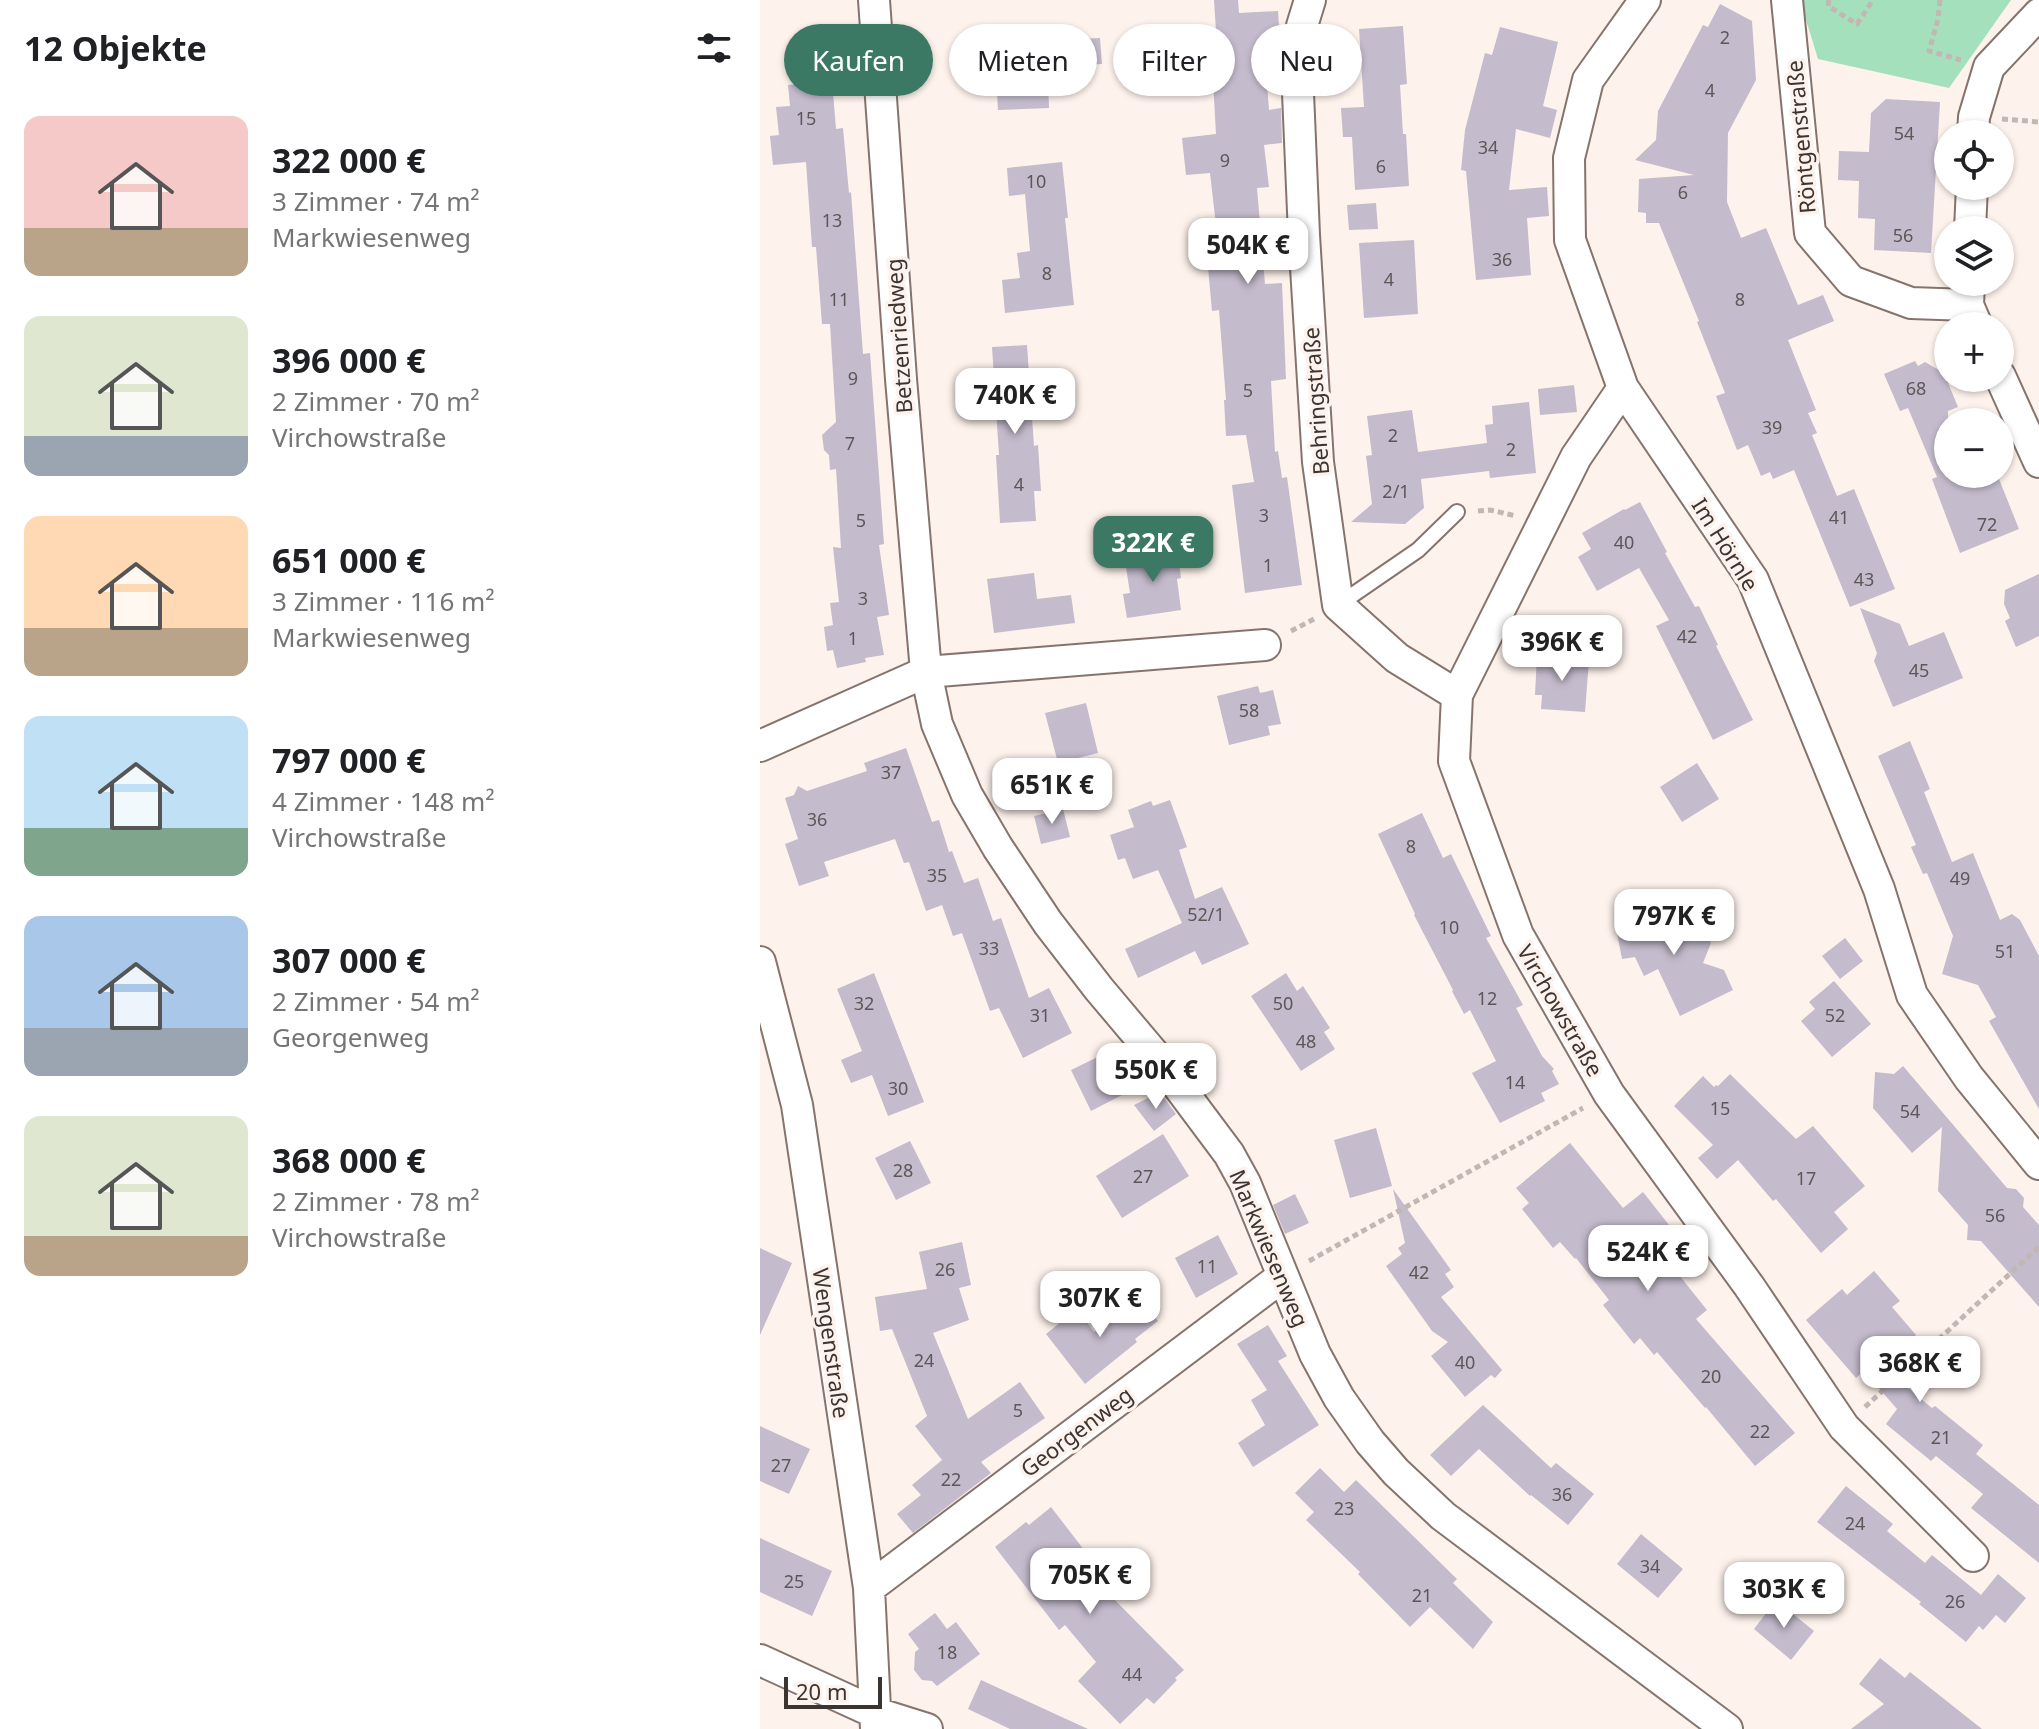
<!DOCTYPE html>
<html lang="de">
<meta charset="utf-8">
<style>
:root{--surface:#fff;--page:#f6f6f6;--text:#202124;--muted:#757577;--accent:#3c7964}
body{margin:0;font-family:"Noto Sans",sans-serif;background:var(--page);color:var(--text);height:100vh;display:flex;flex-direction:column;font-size:30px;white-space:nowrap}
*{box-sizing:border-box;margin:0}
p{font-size:26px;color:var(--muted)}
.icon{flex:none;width:44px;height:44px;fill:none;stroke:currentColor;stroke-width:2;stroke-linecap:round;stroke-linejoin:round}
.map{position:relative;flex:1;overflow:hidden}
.details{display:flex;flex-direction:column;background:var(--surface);width:760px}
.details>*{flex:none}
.banner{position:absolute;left:24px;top:24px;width:760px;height:72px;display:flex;gap:16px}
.buttons{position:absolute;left:1174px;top:120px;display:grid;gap:16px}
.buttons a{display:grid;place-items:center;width:80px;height:80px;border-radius:50%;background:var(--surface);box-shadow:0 2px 6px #0004;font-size:40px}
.scale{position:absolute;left:24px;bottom:20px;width:98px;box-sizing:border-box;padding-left:8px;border:4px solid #3c3431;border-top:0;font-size:22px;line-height:28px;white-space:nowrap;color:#3c3431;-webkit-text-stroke:6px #fef2ec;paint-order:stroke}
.price{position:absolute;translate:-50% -68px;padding:0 18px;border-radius:16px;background:#fff;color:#222;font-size:26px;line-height:52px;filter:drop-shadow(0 2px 4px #0008)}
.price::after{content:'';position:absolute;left:50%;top:48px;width:24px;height:18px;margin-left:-12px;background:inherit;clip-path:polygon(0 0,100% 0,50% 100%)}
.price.current{background:var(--accent);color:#fff}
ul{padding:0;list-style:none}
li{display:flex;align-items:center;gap:24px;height:200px;padding:0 24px}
li span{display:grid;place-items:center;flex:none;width:224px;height:160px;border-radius:16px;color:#555}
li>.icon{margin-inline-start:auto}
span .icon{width:96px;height:96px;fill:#fffc;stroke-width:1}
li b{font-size:34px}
h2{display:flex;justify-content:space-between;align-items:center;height:96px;padding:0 24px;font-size:34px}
.pill{padding:0 28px;border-radius:36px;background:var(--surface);box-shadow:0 2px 6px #0004;font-size:28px;line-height:72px}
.pill.current{background:var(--accent);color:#fff}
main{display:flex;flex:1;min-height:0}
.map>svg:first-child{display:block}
.green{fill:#a5e0bd}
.building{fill:#c4bbcc}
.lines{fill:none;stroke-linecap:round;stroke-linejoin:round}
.service-casing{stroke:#86746c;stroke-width:18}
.minor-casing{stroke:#86746c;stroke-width:34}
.path{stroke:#c2b7b2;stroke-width:5;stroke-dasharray:6 4;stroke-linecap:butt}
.service{stroke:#fff;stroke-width:14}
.minor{stroke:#fff;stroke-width:30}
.labels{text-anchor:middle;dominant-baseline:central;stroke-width:7;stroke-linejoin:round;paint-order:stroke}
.number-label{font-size:18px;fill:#5e5658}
.street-label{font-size:22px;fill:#3c3431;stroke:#fef2ec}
</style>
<main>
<section class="details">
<h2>12 Objekte<svg class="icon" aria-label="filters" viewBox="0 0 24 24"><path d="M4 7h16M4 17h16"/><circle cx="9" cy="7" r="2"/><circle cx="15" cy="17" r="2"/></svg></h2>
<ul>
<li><span style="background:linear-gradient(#f6c9c9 70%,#b9a48a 0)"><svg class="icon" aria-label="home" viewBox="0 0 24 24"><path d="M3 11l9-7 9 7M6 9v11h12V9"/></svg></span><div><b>322 000 €</b><p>3 Zimmer · 74 m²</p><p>Markwiesenweg</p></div></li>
<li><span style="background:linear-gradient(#dfe7d0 75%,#9aa5b1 0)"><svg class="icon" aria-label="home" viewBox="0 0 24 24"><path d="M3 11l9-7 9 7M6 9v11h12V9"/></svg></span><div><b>396 000 €</b><p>2 Zimmer · 70 m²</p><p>Virchowstraße</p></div></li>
<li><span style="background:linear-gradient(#ffd9b3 70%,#b9a48a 0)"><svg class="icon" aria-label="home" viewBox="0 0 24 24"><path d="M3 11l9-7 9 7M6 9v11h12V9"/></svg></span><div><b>651 000 €</b><p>3 Zimmer · 116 m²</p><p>Markwiesenweg</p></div></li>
<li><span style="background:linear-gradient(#bfe0f5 70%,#7fa58c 0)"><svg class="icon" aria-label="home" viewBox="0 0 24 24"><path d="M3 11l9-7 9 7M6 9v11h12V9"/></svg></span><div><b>797 000 €</b><p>4 Zimmer · 148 m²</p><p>Virchowstraße</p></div></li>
<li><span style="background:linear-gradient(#a9c7e8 70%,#9aa5b1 0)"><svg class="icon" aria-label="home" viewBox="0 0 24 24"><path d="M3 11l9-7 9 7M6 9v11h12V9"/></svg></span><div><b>307 000 €</b><p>2 Zimmer · 54 m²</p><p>Georgenweg</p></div></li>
<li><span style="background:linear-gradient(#dfe7d0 75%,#b9a48a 0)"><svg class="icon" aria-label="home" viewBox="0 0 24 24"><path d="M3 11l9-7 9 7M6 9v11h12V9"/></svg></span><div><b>368 000 €</b><p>2 Zimmer · 78 m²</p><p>Virchowstraße</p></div></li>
</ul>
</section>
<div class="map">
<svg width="1279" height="1729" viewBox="0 0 1279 1729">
<rect width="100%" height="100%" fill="#fef2ec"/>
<path class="green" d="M1040,0H1251L1189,88L1058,59Z"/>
<path class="building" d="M454,0H478L479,13L518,11L520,43L504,44L509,110L521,108L522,143L504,145L509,187L497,188L505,284L522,283L526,379L511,381L515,452L518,451L522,478L527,477L542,585L485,593L472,485L494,482L486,435L466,436L464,400H466L459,310L452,311L445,235L457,234L450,173L426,175L422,138L456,134L452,62H458Z
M960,4L992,21L996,80L968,133L967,202L981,238L1006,228L1038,305L1063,295L1074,321L1028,340L1056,410L1048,413L1057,433L1052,435L1077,496L1094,489L1135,589L1090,607L1034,470L1013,479L1010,472L1001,476L988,445L977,450L956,396L965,393L937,322L939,321L899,223H886V213L878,212L879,179L934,175L875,160L896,140L898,111L943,25L948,27Z
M643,26L647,84L640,85L643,134H646L649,186L595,190L592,137H583L581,108L604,107L599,29Z
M740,27L798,42L783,106L797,110L790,138L756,129L749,190L787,187L789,216L767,218L771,275L716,280L706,171L701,170L705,130L725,53L732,55Z
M340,38L342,64L302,66L300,40Z
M287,56L289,108L238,110L235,59Z
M72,81L76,129L83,128L89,193L91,192L103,354L110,353L124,544L119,545L129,615L117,617L124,655L105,658L106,662L77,668L73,650L67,651L64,627L73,625L70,603L79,602L73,547L81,548L76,469L70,470L69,455L64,450L62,435L76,422L70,324H62L56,247H52L46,162L13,165L10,136L19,135L16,107L30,106L28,85Z
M1126,99L1180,102L1171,253L1114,250L1115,219L1098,218L1099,181L1078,180L1079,151L1109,152L1111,113Z
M302,162L308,218H305L314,305L245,313L242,280L260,278L257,253L270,251L265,194L249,196L247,168Z
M616,203L618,229L589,230L587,205Z
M654,240L658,314L604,318L599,243Z
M267,345L274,446L278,445L281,491H274L276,521L240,523L236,455H239L232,347Z
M1155,361L1158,366L1165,362L1184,373L1198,407L1188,411V474H1237L1259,529L1200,553L1172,479L1177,477L1148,408L1140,411L1124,374Z
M814,385L817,412L780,415L778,389Z
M769,402L776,473L730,478L729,471L661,479L664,508L645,524L591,522L612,504L606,456L612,455L607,416L652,410L658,452L727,443L725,425L733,424L732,406Z
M880,502L907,552L905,553L935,607L939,606L958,645L956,646L993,720L953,740L896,626L909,620L879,568L837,591L818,557L831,549L822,533L864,509L865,510Z
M417,546L421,578L417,579L421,610L367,618L363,594L370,593L365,561L387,558V551Z
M274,573L277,599L311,595L315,623L234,633L227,579Z
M1279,574V636L1256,647L1245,621L1250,618L1244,604L1245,590Z
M1100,608L1140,624L1149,646L1184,632L1203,678L1133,707L1114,661L1117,653Z
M777,656L829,660L825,712L781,709L782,695H775Z
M498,686L500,693L513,690L521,724L508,726L510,735L469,745L457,696Z
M326,703L338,753L298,763L285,713Z
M1150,741L1170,789L1164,792L1192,862L1213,853L1240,920L1252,914L1260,920L1279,956V1109L1229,1021L1236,1017L1218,985L1182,974L1193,936L1167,873L1163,874L1151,847L1156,845L1118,756Z
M146,748L172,822L179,820L189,852L192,851L204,883L218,878L233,921L241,918L269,998L289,988L312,1033L263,1058L239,1008L230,1011L202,933L193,936L182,905L166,911L149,862L144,863L135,839L64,862L69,876L39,886L25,844L38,839L25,798L34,795L38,786L47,791L107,771L104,763Z
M937,763L959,799L922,822L900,787Z
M410,800L427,847L419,850L435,899L462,887L489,944L442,965L435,951L378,978L365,949L422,923L398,870L373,879L365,858L358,860L350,835L374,827L368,810L391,801L393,806Z
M303,809L310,837L281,844L274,816Z
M662,813L683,858L691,854L731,936L726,938L763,1005L756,1008L782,1056L794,1069L792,1071L799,1084L781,1093L785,1101L740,1123L712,1073L736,1061L710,1010L704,1014L692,991L693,990L654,915L655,914L618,834Z
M909,903L923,919L943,927L951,943L943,963L964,970L973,990L920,1016L898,969L884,976L875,957L862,959L856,928Z
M1085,938L1103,961L1080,979L1062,956Z
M114,973L164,1102L128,1116L112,1075L91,1083L81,1060L102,1051L77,989Z
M526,973L537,991L543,986L570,1028L564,1032L575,1049L541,1071L491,996Z
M1074,981L1111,1024L1072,1057L1041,1021L1055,1009L1049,1002Z
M346,1053L366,1093L331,1111L311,1070Z
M1143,1066L1247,1188L1256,1189L1264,1198L1263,1207L1279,1225V1307L1221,1241L1207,1240L1208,1225L1178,1191L1182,1127L1152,1153L1113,1108L1115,1072L1134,1074Z
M970,1074L1036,1139L1053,1126L1105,1186L1074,1212L1088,1229L1061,1253L1016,1199L1013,1201L978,1160L957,1179L938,1158L953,1145L914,1106L943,1076L954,1087L956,1085L958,1086Z
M400,1092L416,1114L394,1131L374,1105Z
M616,1128L632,1186L590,1198L574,1140Z
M403,1134L429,1176L362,1218L336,1176Z
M150,1141L171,1183L136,1200L115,1158Z
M810,1143L863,1208L883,1192L913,1230L895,1245L947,1310L936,1319L1035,1433L995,1466L946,1407L945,1408L897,1352L894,1355L880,1338L874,1344L843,1305L849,1300L816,1258L815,1259L800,1242L793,1248L762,1209L769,1203L756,1188Z
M633,1189L691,1270L685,1274L694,1287L681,1297L742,1370L735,1378L731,1375L705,1397L671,1356L688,1342L672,1331L626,1266L642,1254L638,1248L645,1243Z
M535,1194L549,1223L525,1234L513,1205Z
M458,1235L478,1274L436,1298L415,1258Z
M202,1242L211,1285L199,1288L209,1320L173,1333L208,1419L260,1382L285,1418L221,1462L231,1473L153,1533L137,1514L161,1495L152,1485L182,1460L155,1426L167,1416L132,1329L120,1331L115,1297L167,1289L159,1252Z
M0,1248L32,1263L0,1335Z
M1114,1271L1140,1301L1132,1307L1156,1335L1121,1366L1172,1408L1175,1406L1223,1445L1216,1454L1279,1505V1563L1211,1508L1223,1494L1176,1456L1171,1461L1126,1424L1137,1409L1104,1371L1096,1378L1046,1320L1082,1289L1087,1295Z
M379,1297L398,1321L375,1339L377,1342L325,1384L286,1334L317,1309L334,1332Z
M508,1325L527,1356L518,1361L559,1425L493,1467L478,1443L505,1425L491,1400L507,1390L477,1344Z
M723,1405L791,1468L796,1463L834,1494L808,1525L771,1495L770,1496L719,1449L691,1476L670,1455Z
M0,1426L50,1449L29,1494L0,1481Z
M560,1468L584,1492L596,1480L697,1579L693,1583L733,1622L713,1649L670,1607L650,1627L598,1574L600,1572L546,1520L554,1512L535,1493Z
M1086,1486L1133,1524L1127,1531L1165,1563L1172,1555L1221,1595L1238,1574L1266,1598L1245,1623L1236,1615L1223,1630L1219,1626L1206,1642L1159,1604L1161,1602L1057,1522Z
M291,1507L351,1585L345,1590L424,1670L415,1678L417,1680L394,1704L387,1698L360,1724L318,1681L336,1662L305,1625L299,1630L235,1547L266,1522L269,1525Z
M881,1534L923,1569L898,1598L857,1564Z
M0,1538L72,1571L52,1616L0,1592Z
M1016,1600L1054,1631L1031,1660L994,1629Z
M175,1613L187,1629L196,1622L220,1654L177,1686L172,1681L162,1680L154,1670L155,1652L159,1649L148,1634Z
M1120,1658L1145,1678L1150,1672L1222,1729H1091L1124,1704L1099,1684Z
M221,1680L328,1729H250L208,1709Z"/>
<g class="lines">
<defs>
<path id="service" d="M578,605L658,550L697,512"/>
<path id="minor" d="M114,0L141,379L166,672L177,724L207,795L238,848L288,923L339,989L398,1059L469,1154L485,1183L555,1354L579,1398L610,1442L636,1472L683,1516L967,1729
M550,0L542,26L538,93L544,235L558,462L578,605L637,658L697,695
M885,0L828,80L809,158L810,240L863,388L993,580L1119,889L1152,995L1209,1078L1279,1164
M1027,0L1050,233L1091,281L1151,303L1208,305
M1213,134L1214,117L1229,67L1279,14
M1210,230L1212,186
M1209,282L1208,305L1217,326
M1240,376L1279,462
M863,388L816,457L697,695L694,761L758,935L849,1094L989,1286L1084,1427L1213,1556
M0,746L166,672L505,645
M0,962L37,1105L109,1588L116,1729
M109,1588L523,1276
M0,1660L116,1713L167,1729"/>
</defs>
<use href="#service" class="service-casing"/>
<use href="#minor" class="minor-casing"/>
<path class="path" d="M1069,0L1068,6L1097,24L1113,0
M1180,0L1178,19L1169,51L1201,60
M1242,119L1279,122
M718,511L730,510L756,516
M531,631L554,619
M549,1261L823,1108
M1105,1407L1279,1247"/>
<use href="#service" class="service"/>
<use href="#minor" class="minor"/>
</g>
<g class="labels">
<g class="number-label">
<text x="965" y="37">2</text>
<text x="950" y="90">4</text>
<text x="46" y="118">15</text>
<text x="1144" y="133">54</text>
<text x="728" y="147">34</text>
<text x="465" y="160">9</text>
<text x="621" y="166">6</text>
<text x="276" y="181">10</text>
<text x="923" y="192">6</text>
<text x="72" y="220">13</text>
<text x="1143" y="235">56</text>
<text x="742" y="259">36</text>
<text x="287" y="273">8</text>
<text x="629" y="279">4</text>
<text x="79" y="299">11</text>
<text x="980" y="299">8</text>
<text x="93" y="378">9</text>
<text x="1156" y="388">68</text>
<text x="488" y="390">5</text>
<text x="1012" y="427">39</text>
<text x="633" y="435">2</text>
<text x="90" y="443">7</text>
<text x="751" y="449">2</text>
<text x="259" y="484">4</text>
<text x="636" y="491">2/1</text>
<text x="504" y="515">3</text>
<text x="1079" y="517">41</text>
<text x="101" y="520">5</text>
<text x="1227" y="524">72</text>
<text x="864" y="542">40</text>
<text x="508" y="565">1</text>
<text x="1104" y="579">43</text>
<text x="103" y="598">3</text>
<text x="927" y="636">42</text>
<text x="93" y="638">1</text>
<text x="1159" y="670">45</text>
<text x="489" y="710">58</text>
<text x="131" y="772">37</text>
<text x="57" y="819">36</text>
<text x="651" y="846">8</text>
<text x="177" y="875">35</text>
<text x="1200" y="878">49</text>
<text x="446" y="914">52/1</text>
<text x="689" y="927">10</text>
<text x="229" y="948">33</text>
<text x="1245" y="951">51</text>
<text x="727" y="998">12</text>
<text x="104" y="1003">32</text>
<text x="523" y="1003">50</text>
<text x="280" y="1015">31</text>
<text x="1075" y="1015">52</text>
<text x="546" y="1041">48</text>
<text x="755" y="1082">14</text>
<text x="138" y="1088">30</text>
<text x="960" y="1108">15</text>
<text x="1150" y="1111">54</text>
<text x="143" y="1170">28</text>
<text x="383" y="1176">27</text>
<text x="1046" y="1178">17</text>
<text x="1235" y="1215">56</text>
<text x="447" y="1266">11</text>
<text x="185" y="1269">26</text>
<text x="659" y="1272">42</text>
<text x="164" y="1360">24</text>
<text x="705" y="1362">40</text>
<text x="951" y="1376">20</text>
<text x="258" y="1410">5</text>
<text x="1000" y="1431">22</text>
<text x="1181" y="1437">21</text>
<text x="21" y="1465">27</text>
<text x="191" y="1479">22</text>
<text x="802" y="1494">36</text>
<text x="584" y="1508">23</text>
<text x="1095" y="1523">24</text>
<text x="890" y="1566">34</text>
<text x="34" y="1581">25</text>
<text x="662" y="1595">21</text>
<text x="1195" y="1601">26</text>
<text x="187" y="1652">18</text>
<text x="372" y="1674">44</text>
</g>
<g class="street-label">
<text transform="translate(1040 137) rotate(-95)">Röntgenstraße</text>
<text transform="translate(138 336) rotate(-94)">Betzenriedweg</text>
<text transform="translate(555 401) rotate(-94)">Behringstraße</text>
<text transform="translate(966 544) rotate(58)">Im Hörnle</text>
<text transform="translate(801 1010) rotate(60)">Virchowstraße</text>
<text transform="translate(510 1248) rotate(67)">Markwiesenweg</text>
<text transform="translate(72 1343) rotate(82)">Wengenstraße</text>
<text transform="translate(316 1431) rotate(-37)">Georgenweg</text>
</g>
</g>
</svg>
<div class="buttons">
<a><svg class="icon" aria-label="locate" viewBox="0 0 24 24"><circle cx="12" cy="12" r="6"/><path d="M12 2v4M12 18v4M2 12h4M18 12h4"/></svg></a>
<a><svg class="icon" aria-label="layers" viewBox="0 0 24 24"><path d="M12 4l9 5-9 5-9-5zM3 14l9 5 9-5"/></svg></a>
<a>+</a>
<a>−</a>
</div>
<div class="scale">20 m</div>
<b class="price" style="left:488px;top:286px">504K €</b>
<b class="price" style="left:255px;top:436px">740K €</b>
<b class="price current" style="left:393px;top:584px">322K €</b>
<b class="price" style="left:802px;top:683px">396K €</b>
<b class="price" style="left:292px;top:826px">651K €</b>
<b class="price" style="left:914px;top:957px">797K €</b>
<b class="price" style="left:396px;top:1111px">550K €</b>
<b class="price" style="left:888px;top:1293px">524K €</b>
<b class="price" style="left:340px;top:1339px">307K €</b>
<b class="price" style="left:1160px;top:1404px">368K €</b>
<b class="price" style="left:330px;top:1616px">705K €</b>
<b class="price" style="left:1024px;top:1630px">303K €</b>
<div class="banner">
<a class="pill current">Kaufen</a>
<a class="pill">Mieten</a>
<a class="pill">Filter</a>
<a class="pill">Neu</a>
</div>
</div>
</main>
